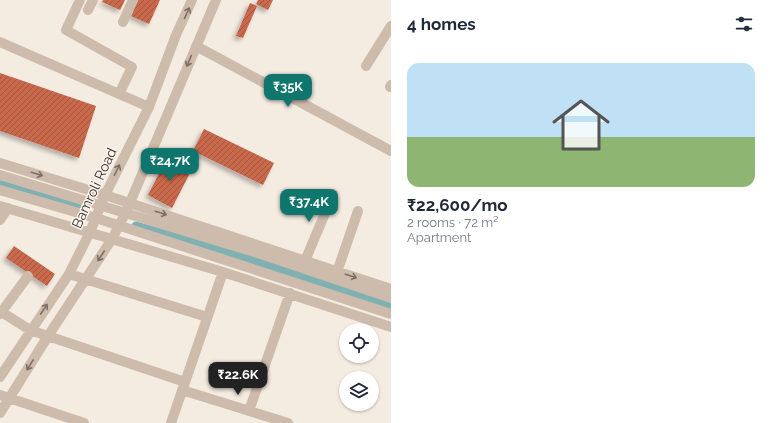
<!DOCTYPE html>
<meta charset="utf-8">
<style>
:root{--surface:#fff;--page:#f6f6f7;--text:#1f2937;--muted:#747a83;--line:#e0e1e3;--accent:#0f766e}
body{margin:0;font-family:Raleway,sans-serif;background:var(--page);color:var(--text);height:100vh;display:flex;flex-direction:column;font-size:15px;white-space:nowrap}
*{box-sizing:border-box;margin:0}
p{font-size:13px;color:var(--muted)}
.icon{flex:none;width:22px;height:22px;fill:none;stroke:currentColor;stroke-width:2;stroke-linecap:round;stroke-linejoin:round}
.map{position:relative;flex:1;overflow:hidden}
.drawer{display:flex;flex-direction:column;background:var(--surface);width:380px}
.drawer>*{flex:none}
.buttons{position:absolute;left:339px;top:323px;display:grid;gap:8px}
.buttons a{display:grid;place-items:center;width:40px;height:40px;border-radius:50%;background:var(--surface);box-shadow:0 1px 3px #0004;font-size:20px}
.price{position:absolute;translate:-50% -34px;padding:0 9px;border-radius:8px;background:var(--accent);color:#fff;font-size:13px;line-height:26px;filter:drop-shadow(0 1px 2px #0008)}
.price::after{content:'';position:absolute;left:50%;top:24px;width:12px;height:9px;margin-left:-6px;background:inherit;clip-path:polygon(0 0,100% 0,50% 100%)}
.price.active{background:#222;color:#fff}
ul{padding:0;list-style:none}
li{display:grid;align-content:center;gap:8px;height:212px;padding:0 16px}
li+li{border-top:1px solid var(--line)}
li span{display:grid;place-items:center;height:124px;border-radius:12px;color:#555}
li>.icon{margin-inline-start:auto}
span .icon{width:72px;height:72px;fill:#fffc;stroke-width:1}
li b{font-size:17px}
h2{display:flex;justify-content:space-between;align-items:center;height:48px;padding:0 16px;font-size:17px}
main{display:flex;flex:1;min-height:0}
.map>svg:first-child{display:block}
.lines{fill:none;stroke-linecap:round;stroke-linejoin:round}
.canal{stroke:#7fb0b2;stroke-width:9}
.building{fill:url(#building-hatch);filter:url(#shadow)}
.minor{stroke:#cdbbac;stroke-width:10}
.oneway{stroke:#7d6f65}
.labels{text-anchor:middle;dominant-baseline:central;stroke-width:3;stroke-linejoin:round;paint-order:stroke}
.street-label{font-size:14px;fill:#3b302b;stroke:#fbf5ee}
</style>
<main>
<div class="map">
<svg width="391" height="423" viewBox="0 0 391 423">
<defs>
<pattern id="building-hatch" width="6" height="6" patternUnits="userSpaceOnUse"><rect width="6" height="6" fill="#c8694b"/><path d="M-1 1l2-2M0 6l6-6M5 7l2-2" fill="none" stroke="#a4573f"/></pattern>
<filter id="shadow"><feDropShadow dx="-3" dy="3" stdDeviation="2" flood-color="#0004"/></filter>
</defs>
<rect width="100%" height="100%" fill="#f4ebe1"/>
<g class="lines">
<path class="canal" d="M0,182L77,206
M136,226L205,245L391,306"/>
</g>
<path class="building" d="M103,0H125L120,10L102,2Z
M138,0H160L149,24L131,16Z
M258,0H273L268,10L256,4Z
M250,3L257,6L243,38L236,36Z
M0,73L96,106L79,158L0,131Z
M204,129L274,163L263,185L193,151Z
M168,156L192,169L172,208L148,195Z
M14,246L55,274L47,286L6,258Z"/>
<g class="lines">
<path class="minor" d="M80,0L66,30L132,67L119,94
M88,10L93,0
M123,22L133,0
M0,42L149,107
M196,46L391,151
M366,66L391,26
M390,87L391,85
M0,163L105,195L391,289
M0,175L261,254L391,298
M0,190L96,218L391,314
M0,206L223,272L391,327
M0,220L8,208
M305,261L333,194
M337,272L358,211
M69,274L207,317
M0,311L30,330L185,382
M0,314L28,276
M0,377L69,274L90,232L105,195L149,107L176,35L192,0
M182,390L288,423
M0,395L84,423
M249,411L290,293
M0,413L48,336L112,239L126,212L216,0
M171,423L223,272"/>
</g>
<defs><path id="oneway-shaft" d="M-6 0H5M1.5-3L5.5 0L1.5 3" fill="none" stroke-width="1.6" stroke-linecap="round" stroke-linejoin="round"/></defs>
<g class="oneway">
<use href="#oneway-shaft" transform="translate(187 13) rotate(-65)"/>
<use href="#oneway-shaft" transform="translate(189 61) rotate(113)"/>
<use href="#oneway-shaft" transform="translate(117 170) rotate(-64)"/>
<use href="#oneway-shaft" transform="translate(37 174) rotate(17)"/>
<use href="#oneway-shaft" transform="translate(161 213) rotate(18)"/>
<use href="#oneway-shaft" transform="translate(101 256) rotate(123)"/>
<use href="#oneway-shaft" transform="translate(351 276) rotate(18)"/>
<use href="#oneway-shaft" transform="translate(44 309) rotate(-56)"/>
<use href="#oneway-shaft" transform="translate(30 365) rotate(122)"/>
</g>
<g class="labels">
<g class="street-label">
<text transform="translate(94 188) rotate(-65)">Bamroli Road</text>
</g>
</g>
</svg>
<div class="buttons">
<a><svg class="icon" aria-label="locate" viewBox="0 0 24 24"><circle cx="12" cy="12" r="6"/><path d="M12 2v4M12 18v4M2 12h4M18 12h4"/></svg></a>
<a><svg class="icon" aria-label="layers" viewBox="0 0 24 24"><path d="M12 4l9 5-9 5-9-5zM3 14l9 5 9-5"/></svg></a>
</div>
<b class="price" style="left:288px;top:108px">₹35K</b>
<b class="price" style="left:170px;top:182px">₹24.7K</b>
<b class="price" style="left:309px;top:223px">₹37.4K</b>
<b class="price active" style="left:238px;top:396px">₹22.6K</b>
</div>
<section class="drawer">
<h2>4 homes<svg class="icon" aria-label="filters" viewBox="0 0 24 24"><path d="M4 7h16M4 17h16"/><circle cx="9" cy="7" r="2"/><circle cx="15" cy="17" r="2"/></svg></h2>
<ul>
<li><span style="background:linear-gradient(#bfe0f5 60%,#8fb573 0)"><svg class="icon" aria-label="home" viewBox="0 0 24 24"><path d="M3 11l9-7 9 7M6 9v11h12V9"/></svg></span><div><b>₹22,600/mo</b><p>2 rooms · 72 m²</p><p>Apartment</p></div></li>
</ul>
</section>
</main>
